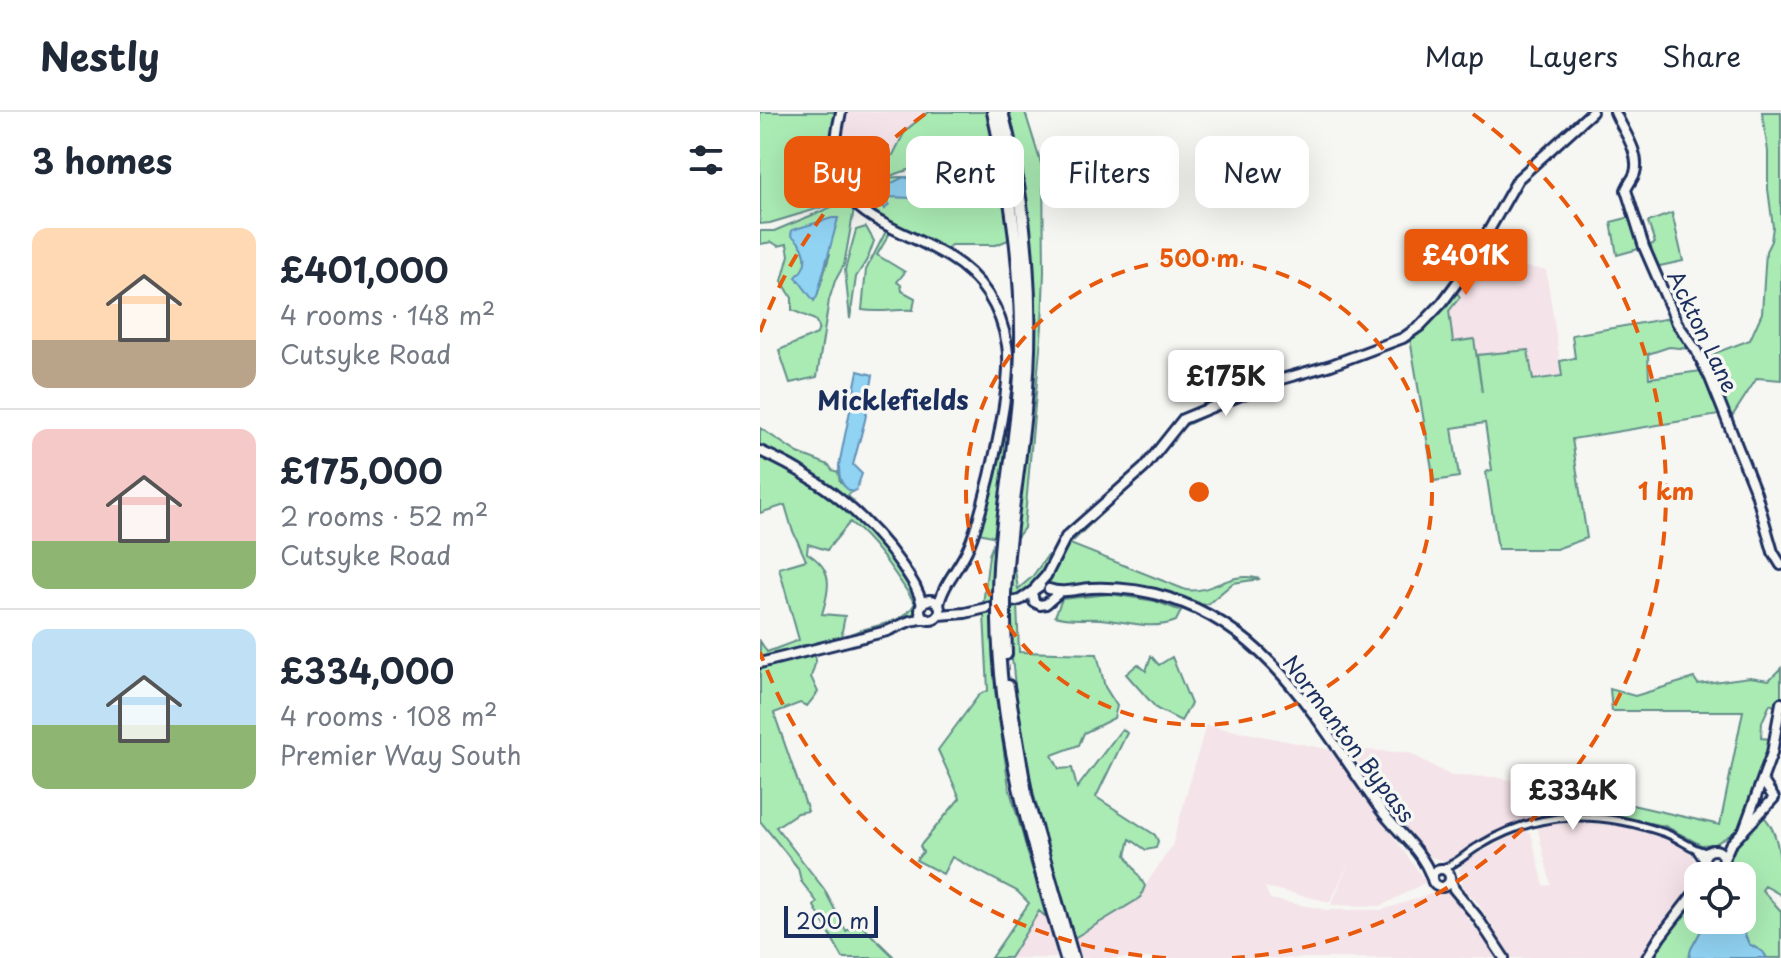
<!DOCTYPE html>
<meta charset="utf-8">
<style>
:root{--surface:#fff;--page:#f6f6f7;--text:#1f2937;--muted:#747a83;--line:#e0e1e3;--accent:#ea580c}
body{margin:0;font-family:"Playpen Sans",sans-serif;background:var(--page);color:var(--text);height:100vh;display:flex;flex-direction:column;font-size:30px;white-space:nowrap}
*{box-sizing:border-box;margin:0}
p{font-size:26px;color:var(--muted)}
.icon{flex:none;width:44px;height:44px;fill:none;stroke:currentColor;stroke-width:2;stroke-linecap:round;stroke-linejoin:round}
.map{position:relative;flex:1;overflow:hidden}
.details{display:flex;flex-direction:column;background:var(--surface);width:760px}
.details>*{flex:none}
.hud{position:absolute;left:24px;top:24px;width:760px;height:72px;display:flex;gap:16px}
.buttons{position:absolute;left:924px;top:750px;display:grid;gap:16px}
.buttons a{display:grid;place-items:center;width:72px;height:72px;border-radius:16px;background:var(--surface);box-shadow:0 8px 32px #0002;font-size:40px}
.scale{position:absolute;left:24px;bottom:20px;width:94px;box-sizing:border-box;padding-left:8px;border:4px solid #1b2f5e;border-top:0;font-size:22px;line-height:28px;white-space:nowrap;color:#1b2f5e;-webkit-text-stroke:6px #f6f6f2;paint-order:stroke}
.price{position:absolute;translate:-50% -68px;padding:0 18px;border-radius:8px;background:#fff;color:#222;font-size:26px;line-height:52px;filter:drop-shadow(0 2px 4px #0008)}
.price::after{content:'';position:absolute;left:50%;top:48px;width:24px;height:18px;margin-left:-12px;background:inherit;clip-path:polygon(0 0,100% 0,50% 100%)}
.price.current{background:var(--accent);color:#fff}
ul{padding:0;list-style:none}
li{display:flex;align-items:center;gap:24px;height:200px;padding:0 32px}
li+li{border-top:2px solid var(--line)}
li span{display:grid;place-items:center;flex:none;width:224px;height:160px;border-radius:16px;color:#555}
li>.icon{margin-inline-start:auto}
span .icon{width:96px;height:96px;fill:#fffc;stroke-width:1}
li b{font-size:34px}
h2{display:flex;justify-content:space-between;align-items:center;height:96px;padding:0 32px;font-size:34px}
.chip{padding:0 28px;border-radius:16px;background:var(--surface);box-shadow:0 8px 32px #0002;font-size:28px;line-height:72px}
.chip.current{background:var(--accent);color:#fff}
header{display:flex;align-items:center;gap:48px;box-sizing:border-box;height:112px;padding:0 40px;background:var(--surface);border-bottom:2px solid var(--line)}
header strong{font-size:38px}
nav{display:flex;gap:44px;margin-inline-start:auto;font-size:28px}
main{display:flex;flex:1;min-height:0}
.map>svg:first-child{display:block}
.built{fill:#f4e3e8}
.green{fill:#aaebb4;stroke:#628d89;stroke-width:2;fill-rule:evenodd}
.water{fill:#91d3f3;stroke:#6291b7;stroke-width:2}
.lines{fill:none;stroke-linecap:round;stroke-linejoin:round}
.minor-casing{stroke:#1b2f5e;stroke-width:11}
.major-casing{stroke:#1b2f5e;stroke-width:14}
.highway-casing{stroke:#1b2f5e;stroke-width:16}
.minor{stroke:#f6f6f2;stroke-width:5}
.major{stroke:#f6f6f2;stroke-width:8}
.highway{stroke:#f6f6f2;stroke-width:10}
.highway-bridge-casing{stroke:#1b2f5e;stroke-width:16;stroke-linecap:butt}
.highway-bridge{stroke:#f6f6f2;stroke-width:10}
.ring{fill:none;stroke:#e8590c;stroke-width:4;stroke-dasharray:14 10}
.labels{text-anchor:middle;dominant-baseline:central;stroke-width:7;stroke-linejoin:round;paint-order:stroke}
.street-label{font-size:22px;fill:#1b2f5e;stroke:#f6f6f2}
.quarter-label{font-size:26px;font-weight:bold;fill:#1b2f5e;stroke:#f6f6f2}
.centre{fill:#e8590c;stroke:#f6f6f2;stroke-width:4}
.ring-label{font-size:24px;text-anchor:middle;font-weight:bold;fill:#e8590c;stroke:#f6f6f2;stroke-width:7;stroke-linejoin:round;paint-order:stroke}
</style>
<header>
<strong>Nestly</strong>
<nav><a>Map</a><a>Layers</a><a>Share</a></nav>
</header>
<main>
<section class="details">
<h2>3 homes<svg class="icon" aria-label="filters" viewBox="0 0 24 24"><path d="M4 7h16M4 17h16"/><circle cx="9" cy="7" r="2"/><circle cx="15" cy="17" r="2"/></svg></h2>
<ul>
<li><span style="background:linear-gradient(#ffd9b3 70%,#b9a48a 0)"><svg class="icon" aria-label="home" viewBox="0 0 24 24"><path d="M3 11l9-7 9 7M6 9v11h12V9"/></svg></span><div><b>£401,000</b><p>4 rooms · 148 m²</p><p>Cutsyke Road</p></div></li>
<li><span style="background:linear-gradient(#f6c9c9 70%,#8fb573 0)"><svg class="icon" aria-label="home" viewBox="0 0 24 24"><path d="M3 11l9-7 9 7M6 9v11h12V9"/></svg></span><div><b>£175,000</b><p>2 rooms · 52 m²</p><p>Cutsyke Road</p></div></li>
<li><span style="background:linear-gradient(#bfe0f5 60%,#8fb573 0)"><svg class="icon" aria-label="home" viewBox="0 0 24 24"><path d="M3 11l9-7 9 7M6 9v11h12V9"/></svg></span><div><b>£334,000</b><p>4 rooms · 108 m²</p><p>Premier Way South</p></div></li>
</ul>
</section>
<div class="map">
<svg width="1021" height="846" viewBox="0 0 1021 846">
<rect width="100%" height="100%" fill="#f6f6f2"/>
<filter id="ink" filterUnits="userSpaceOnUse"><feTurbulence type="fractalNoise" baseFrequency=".0125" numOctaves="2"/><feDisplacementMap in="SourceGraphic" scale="16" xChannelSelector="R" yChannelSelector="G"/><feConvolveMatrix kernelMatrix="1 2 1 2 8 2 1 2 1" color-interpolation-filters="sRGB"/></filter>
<g filter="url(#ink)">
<path class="built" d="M85,0H168L145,19L137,32L133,43L84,58L81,24Z
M721,138L747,152L786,158L827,426L796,437H738L726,360L732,358L714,228L693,231L688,190Z
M446,613L571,638L666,770L621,794L571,793L590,748L570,790L505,775L510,787L566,798H622L677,780L689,781L737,846H319L314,826L380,786L385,774L412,734Z
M590,637L650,641L691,664L734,665L824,682V699L775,704L722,726L686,749L667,744L627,694Z
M805,710L860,714L909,726L929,739L939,755L934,770L892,825L882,846H751L718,791L704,777L699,758L707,748L763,718L771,722L784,774L791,773L777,714Z
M279,798L286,805L297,846H244Z"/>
<path class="green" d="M0,0H76C71,29 66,57 82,84L73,92L10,111L0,112Z
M168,0H229L246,84L248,128L236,133H191L184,139L121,106L103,81C122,49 195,74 223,80L231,79V73L212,74L148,58L105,72L100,81L107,99C90,80 69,51 81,24L85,58L133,43L145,19Z
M248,0H265L283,58L284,160L282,214L264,416L251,433L258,477L272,465L288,443H292C284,464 270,479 249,488L251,433L275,241L274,165L266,87Z
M1002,0H1021V268L997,266L971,306L947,244L990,228L1002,201L1006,139L1011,129L1013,115L1008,77V39Z
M86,89L94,97L84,153L75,169L69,188L57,265L30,271L19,238L57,222L59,215L55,208L32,198V186L22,169L29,143L27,132L18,134L12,130L0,132V119H14ZM35,125L70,142L57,184L43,159C49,145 44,136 35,125Z
M912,101L923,149L895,155L886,135L895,131L888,110Z
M871,105L882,136L857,143L851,110Z
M106,115L114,129L108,146L96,165L90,207L85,158L96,118Z
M126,119L130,121L117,143L145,160L137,170L141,173L142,179L155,186L153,198C135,197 120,201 102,198L106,158Z
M695,178L700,185L689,199L693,230L714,227L722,280L717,243L768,238L773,268L802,264L800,249L815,246L812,223L910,206L931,237L909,235L888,242L889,266L941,259L959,303L812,327L827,426L796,437H738L726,360L732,358L725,311L692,316L699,365L674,369L650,227L688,190Z
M250,229L256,235L254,292L236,424L234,490L223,493L229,443L236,425L219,421L226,393Z
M502,277L422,315L385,359L310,432L426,478C453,482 469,458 500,467L473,471L448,492L441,493L411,481L379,476L295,478L289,476L286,469L307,425L387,354L420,311Z
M0,316L38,341L69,353L72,358L78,360L80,370L92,380L87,384L94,389L91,392L62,369L0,335Z
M0,344C67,371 129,426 159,491C154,515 109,524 89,523C107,512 143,515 155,491C136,463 117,432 90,410L67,438L48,432L47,441C74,457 70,476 62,502L85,504L82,519L83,526L59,533H43L32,540L0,548V529L7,540L39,528L19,456L46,448L32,417L25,393L0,401Z
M350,482L395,489L421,499L416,509C390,519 366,509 340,507C324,506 311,509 295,504L302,487Z
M249,493H257L259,540L337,542L345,575L357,594L354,606L324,621L319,633L292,643L299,657L312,656L317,676L362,617L367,621L336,685L395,723L398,729L396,736L386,738L370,727L366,743L385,774L380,786L314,826C286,736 261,649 253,555C251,535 246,513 249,493Z
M232,499L235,579L249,675L286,805L279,799L250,846H231L269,791L257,779L192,745L183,762L156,748L163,740L160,734L200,686L178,638L219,583L228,578L224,502Z
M55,543L56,549L51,565L58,580L47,594L40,591L14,601L48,699L37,701L16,715L64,777L86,819L100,812L133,844L131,846H83L54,794L57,790L41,769L38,756L0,709V555Z
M391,544L399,553L412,545L431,592L421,609L397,597L366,562L378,552L386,559Z
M1021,556V583L1016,595L1010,592L1002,610L1001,626L1011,627L1008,646L978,718L955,732L941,733L905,714L824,699V682L960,713L983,599H852L850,577L875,584L934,566L938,572L990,565L1009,568Z
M1003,704C1021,720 1021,759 1021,783L1005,774L1002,778L1021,799V846H1007L1003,840L989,832L978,808H982V764H954L965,757L969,741L999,705Z
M938,783V808H947L931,837L929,846H893L905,825Z"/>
<path class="water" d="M144,65L169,72L156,79L152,86L127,85L129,92L125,97L121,91L122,84L116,83L115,79Z
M72,106H78L77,110L57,184L54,189L36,165C51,151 47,135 31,123L32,118Z
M98,259L113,263L105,308L93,353L102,362L96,378L91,380C80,372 79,366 79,353Z
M947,808H978L989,832L1003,840L1007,846H929L931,837Z"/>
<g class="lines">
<defs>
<path id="minor" d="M937,739L945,751
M682,756C696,753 706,741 719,734C747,717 780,706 813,705C843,704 877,711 905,721C920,726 934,740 950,740"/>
<path id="major" d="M81,0C56,104 120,104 189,145C221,164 241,196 247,233C254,272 225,396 209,434C201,454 182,473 179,493
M855,0C862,17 881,41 875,61C873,67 868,72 866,78L884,135L917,211L936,238L950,266L996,381L1013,440L1021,453
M0,339C57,364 107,403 143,455C151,467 159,478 162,493
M276,475L286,464L306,425L384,356L423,307L515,269L571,253L643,226L660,214L682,191L707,157L758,67L832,0
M289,477C302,482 317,477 331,476C357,475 384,478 409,486C512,518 561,616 620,697C636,719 663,739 671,765
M272,480L274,490L280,493L286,492L300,480
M160 498a10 10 0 1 1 20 0a10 10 0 1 1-20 0Z
M179,503L205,501L260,488L280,474
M0,551L127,519L150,509L166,506
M983,720L1012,641L1021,591
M944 748a10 10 0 1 1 20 0a10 10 0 1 1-20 0Z
M964,747L970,733L1014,686L1003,669
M672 766a9 9 0 1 1 18 0a9 9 0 1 1-18 0Z
M690,765L694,777L717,805L744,846
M887,846L900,825L938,776"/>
<path id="highway" d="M233,0C252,86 265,173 260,262C256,335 239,407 238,481
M242,0C268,95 275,200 265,299C259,360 248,420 245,482
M238,508C240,628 272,732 306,846
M245,508L246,542
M248,574L267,687L313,846"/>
</defs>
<use href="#minor" class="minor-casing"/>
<use href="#major" class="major-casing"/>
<use href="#highway" class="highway-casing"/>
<use href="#minor" class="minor"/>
<use href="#major" class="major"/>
<use href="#highway" class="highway"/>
<defs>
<path id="highway-bridge" d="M238,481V508
M245,482V508"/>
</defs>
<use href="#highway-bridge" class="highway-bridge-casing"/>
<use href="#highway-bridge" class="highway-bridge"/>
</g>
</g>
<g class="ring">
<circle cx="439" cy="380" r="233"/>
<path d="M406 846A467 467 0 0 1 0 540M0 220A467 467 0 0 1 165 2M713 2A467 467 0 0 1 472 846"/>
</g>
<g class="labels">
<g class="street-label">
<text transform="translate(944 219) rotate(64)">Ackton Lane</text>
<text transform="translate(590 626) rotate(53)">Normanton Bypass</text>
</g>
<g class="quarter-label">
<text x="133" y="287">Micklefields</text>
</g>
</g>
<circle cx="439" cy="380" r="12" class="centre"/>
<g class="ring-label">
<text x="439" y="155">500 m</text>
<text x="906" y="388">1 km</text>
</g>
</svg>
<div class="buttons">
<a><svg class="icon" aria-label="locate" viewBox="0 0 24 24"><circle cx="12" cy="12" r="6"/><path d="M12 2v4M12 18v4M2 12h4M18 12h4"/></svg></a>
</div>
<div class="scale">200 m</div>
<b class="price current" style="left:706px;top:185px">£401K</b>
<b class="price" style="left:466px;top:306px">£175K</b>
<b class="price" style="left:813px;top:720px">£334K</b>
<div class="hud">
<a class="chip current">Buy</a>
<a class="chip">Rent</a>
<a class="chip">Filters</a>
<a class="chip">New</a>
</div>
</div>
</main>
